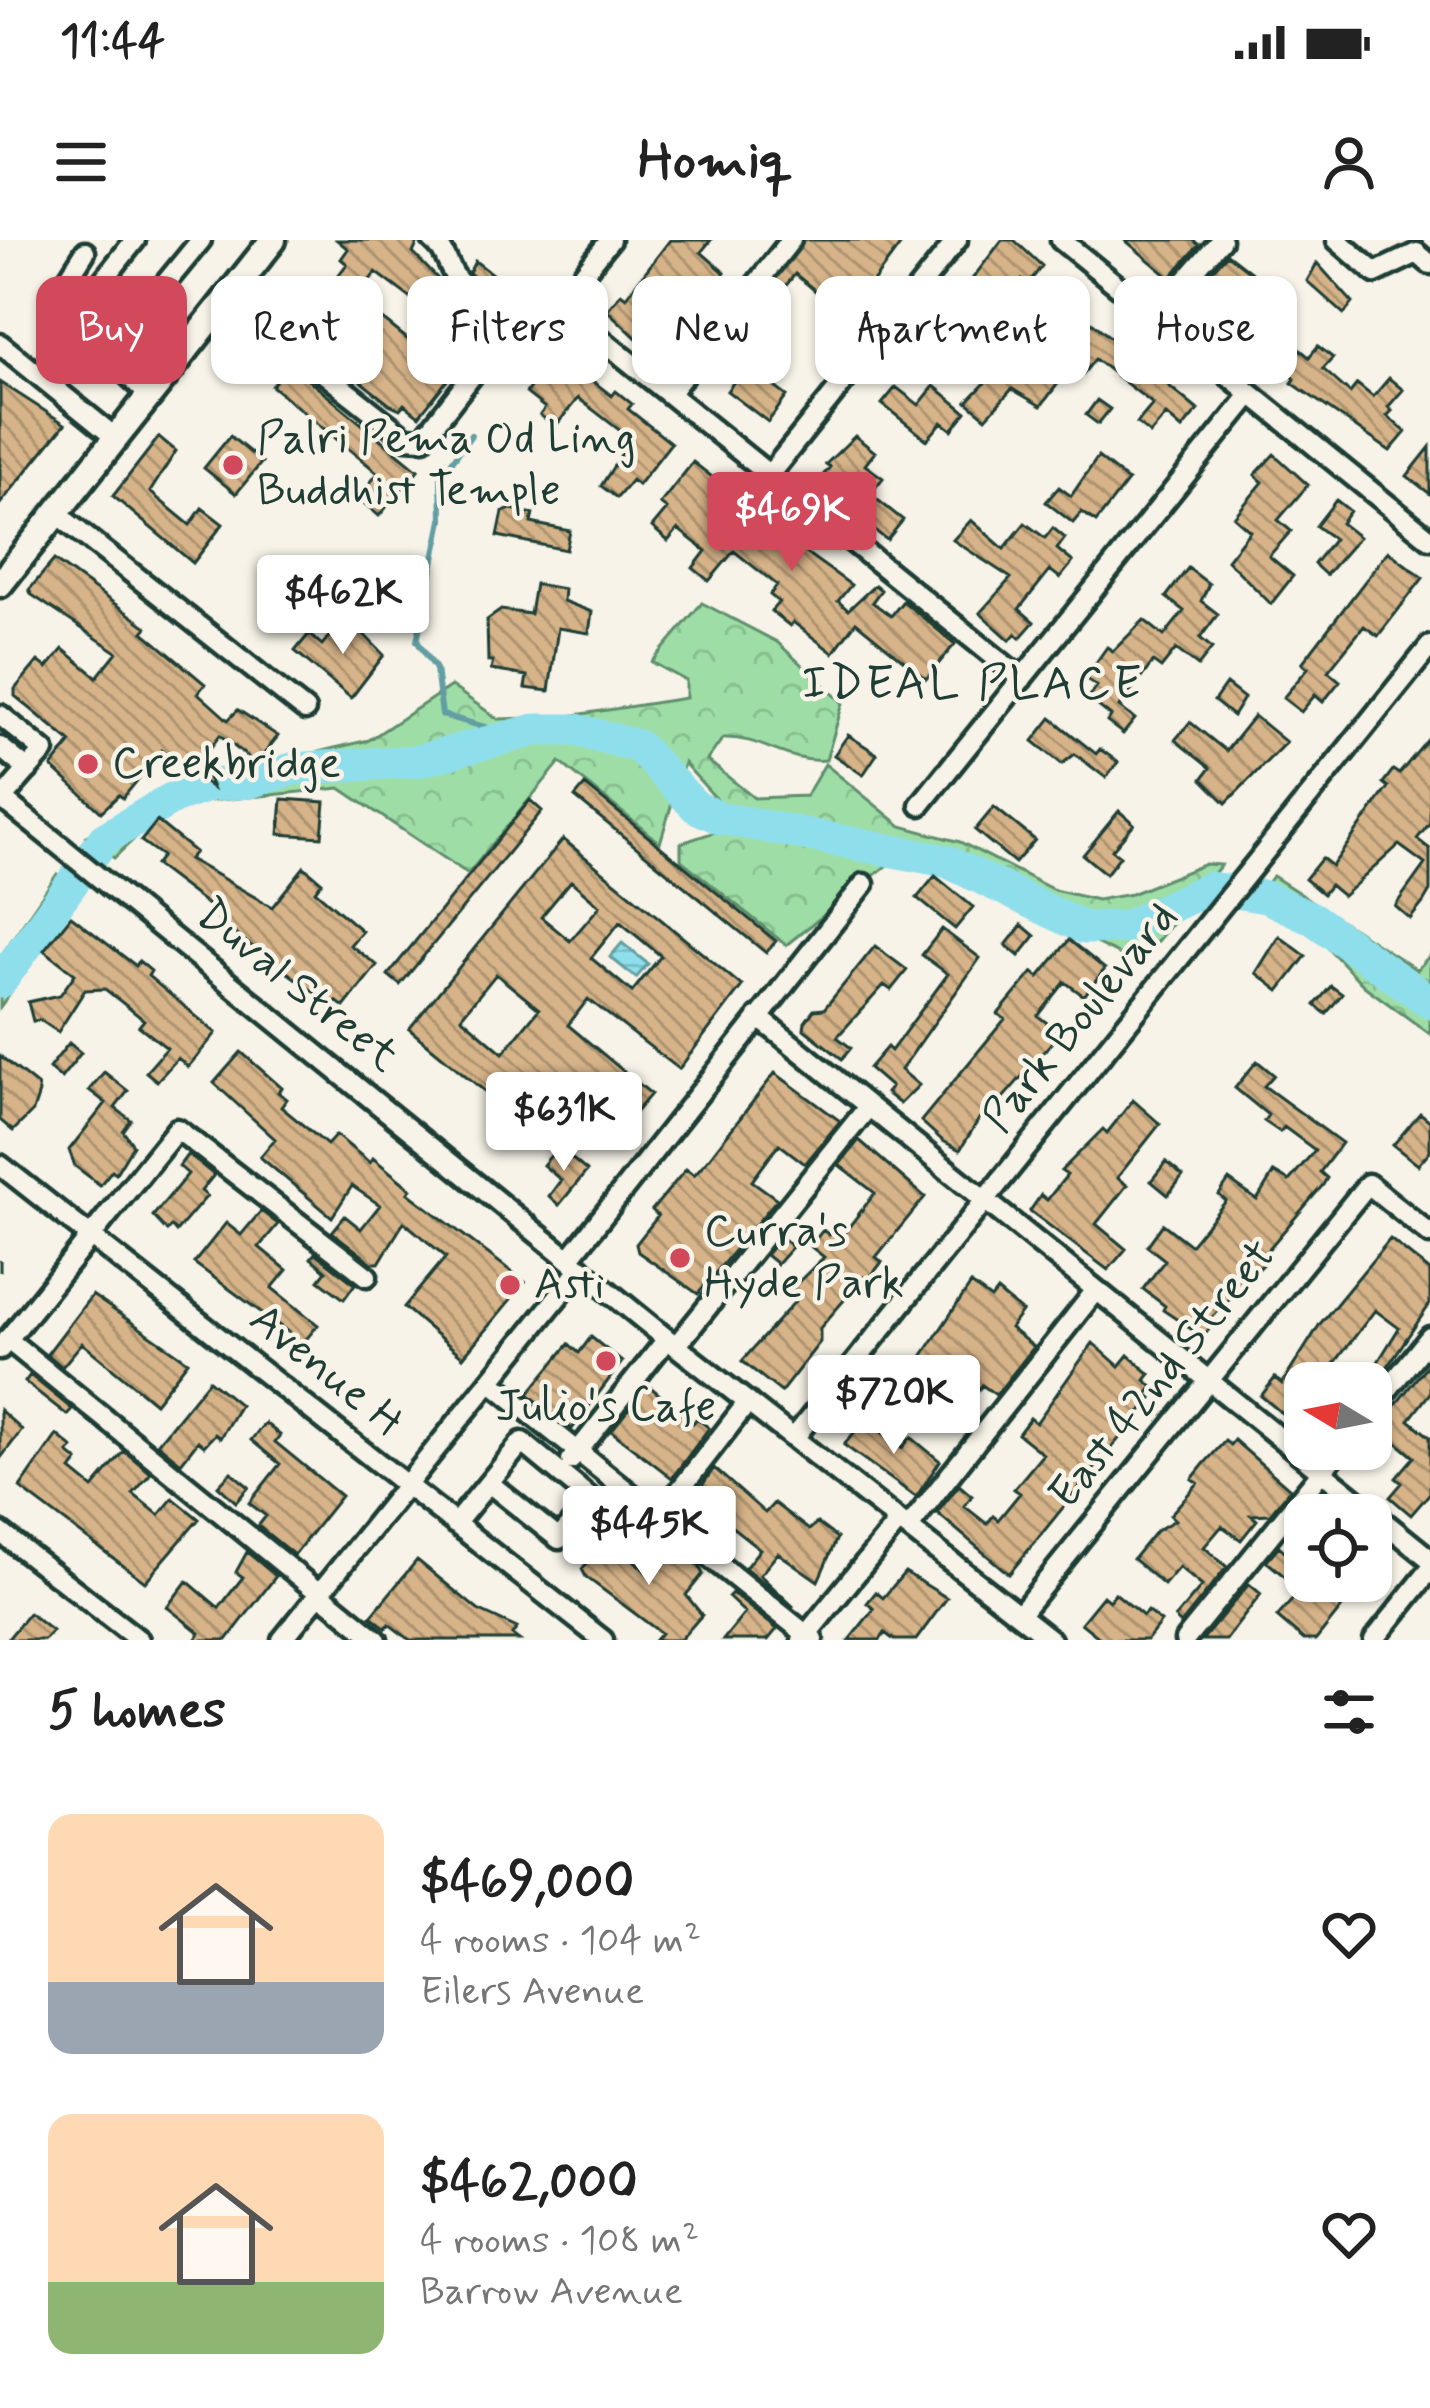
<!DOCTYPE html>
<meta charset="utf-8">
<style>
:root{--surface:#fff;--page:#f2f2f2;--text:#222;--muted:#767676;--accent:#d1495b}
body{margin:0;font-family:Mynerve,sans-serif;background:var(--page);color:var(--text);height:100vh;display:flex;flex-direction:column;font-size:45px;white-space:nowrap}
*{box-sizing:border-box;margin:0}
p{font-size:39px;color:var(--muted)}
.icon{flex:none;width:66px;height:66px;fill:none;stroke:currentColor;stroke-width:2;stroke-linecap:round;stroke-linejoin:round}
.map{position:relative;height:1400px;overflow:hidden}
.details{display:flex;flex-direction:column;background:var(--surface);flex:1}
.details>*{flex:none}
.top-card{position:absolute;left:36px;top:36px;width:1359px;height:108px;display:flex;gap:24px}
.needle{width:78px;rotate:280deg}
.tools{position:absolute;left:1284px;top:1122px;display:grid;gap:24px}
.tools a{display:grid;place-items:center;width:108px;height:108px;border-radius:24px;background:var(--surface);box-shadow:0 3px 9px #0004;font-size:60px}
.price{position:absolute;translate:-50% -102px;padding:0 27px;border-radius:12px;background:#fff;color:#222;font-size:39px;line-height:78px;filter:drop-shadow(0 3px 6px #0008)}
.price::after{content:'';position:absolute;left:50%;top:72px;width:36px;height:27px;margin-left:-18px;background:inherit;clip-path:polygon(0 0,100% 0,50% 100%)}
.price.current{background:var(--accent);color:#fff}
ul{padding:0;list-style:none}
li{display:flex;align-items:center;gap:36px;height:300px;padding:0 48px}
li span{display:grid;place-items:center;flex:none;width:336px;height:240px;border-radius:24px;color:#555}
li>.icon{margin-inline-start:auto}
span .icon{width:144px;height:144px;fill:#fffc;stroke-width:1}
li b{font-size:51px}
h2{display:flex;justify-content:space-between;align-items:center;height:144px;padding:0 48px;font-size:51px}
.pill{padding:0 42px;border-radius:24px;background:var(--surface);box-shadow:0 3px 9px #0004;font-size:42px;line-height:108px}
.pill.current{background:var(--accent);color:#fff}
.status{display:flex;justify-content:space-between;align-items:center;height:84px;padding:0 60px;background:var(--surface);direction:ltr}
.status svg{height:33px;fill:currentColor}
header{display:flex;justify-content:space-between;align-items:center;height:156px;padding:0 48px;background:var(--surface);font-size:54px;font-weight:700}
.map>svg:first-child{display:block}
.forest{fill:url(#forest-crowns);stroke:#5e8e6d;stroke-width:3}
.water{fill:url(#water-rules);stroke:#629ea2;stroke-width:3}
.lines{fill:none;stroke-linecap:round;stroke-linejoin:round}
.stream{stroke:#629ea2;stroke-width:6}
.river{stroke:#8fdeec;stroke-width:33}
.building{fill:url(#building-back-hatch);stroke:#1f3d34;stroke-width:3;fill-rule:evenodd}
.minor-casing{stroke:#1f3d34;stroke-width:27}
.major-casing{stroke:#1f3d34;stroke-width:33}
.path{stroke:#1f3d34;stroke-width:3;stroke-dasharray:12 9;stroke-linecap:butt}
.minor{stroke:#f7f3e8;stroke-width:18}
.major{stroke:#f7f3e8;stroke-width:24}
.poi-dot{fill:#d1495b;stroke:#f7f3e8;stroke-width:4.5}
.labels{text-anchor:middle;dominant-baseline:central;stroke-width:9;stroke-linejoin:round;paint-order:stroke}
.poi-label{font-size:45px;fill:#1f3d34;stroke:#f7f3e8;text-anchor:start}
.street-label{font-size:45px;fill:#1f3d34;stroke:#f7f3e8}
.neighbourhood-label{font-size:48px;letter-spacing:3px;fill:#1f3d34;stroke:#f7f3e8}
</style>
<div class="status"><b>11:44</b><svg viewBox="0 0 49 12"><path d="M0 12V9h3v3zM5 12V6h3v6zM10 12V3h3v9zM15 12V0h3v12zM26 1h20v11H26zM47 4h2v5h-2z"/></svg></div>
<header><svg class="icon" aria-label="menu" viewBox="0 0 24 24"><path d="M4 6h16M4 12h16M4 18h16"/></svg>Homiq<svg class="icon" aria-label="person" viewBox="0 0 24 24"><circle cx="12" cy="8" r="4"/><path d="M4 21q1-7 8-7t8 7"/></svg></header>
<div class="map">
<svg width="1430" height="1400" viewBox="0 0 1430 1400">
<defs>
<pattern id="forest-crowns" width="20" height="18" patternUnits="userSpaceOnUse" patternTransform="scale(3)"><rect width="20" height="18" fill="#9edea6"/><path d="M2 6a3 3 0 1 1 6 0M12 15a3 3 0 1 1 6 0" fill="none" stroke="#88bf90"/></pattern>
<pattern id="water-rules" width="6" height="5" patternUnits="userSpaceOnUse" patternTransform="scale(3)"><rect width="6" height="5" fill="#8fdeec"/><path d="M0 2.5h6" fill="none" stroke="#7bbfcb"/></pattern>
<pattern id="building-back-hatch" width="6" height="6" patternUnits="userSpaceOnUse" patternTransform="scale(3)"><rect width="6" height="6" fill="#d6b388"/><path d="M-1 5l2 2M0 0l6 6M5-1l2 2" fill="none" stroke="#ad9370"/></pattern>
</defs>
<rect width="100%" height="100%" fill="#f7f3e8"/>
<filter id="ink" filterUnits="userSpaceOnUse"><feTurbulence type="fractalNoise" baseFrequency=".00833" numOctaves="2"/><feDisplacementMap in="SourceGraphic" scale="24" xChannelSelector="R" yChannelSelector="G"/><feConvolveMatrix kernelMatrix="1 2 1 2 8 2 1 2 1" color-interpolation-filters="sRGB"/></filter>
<g filter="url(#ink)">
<path class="forest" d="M702,363L777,402L843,463L826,520C788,524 760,496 723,498L707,520L754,558L806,556L825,524L901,586L960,602L1054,650L1097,660L1131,654L1205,624L1221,625L1138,724L958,635L891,622L786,705L681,620V603L715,592L730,574L684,523L660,603L560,522L468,634L340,548L170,565L114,618L86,596L190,542L369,500L451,446L498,479L562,477L686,458V441L652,422Z
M57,634L80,655L0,767V717Z
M1273,636L1417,730L1430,715V794L1364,746L1309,688L1252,666Z"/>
<path class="water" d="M622,703L648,724L636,738L610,717Z"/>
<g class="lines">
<path class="stream" d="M471,195L441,237L442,280L417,401L436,429L442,475L513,495
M372,334L383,350L422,368"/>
<path class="river" d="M0,742L104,599L173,558L211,545L250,542L292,529L418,521L535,490H576L638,506L696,567L720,578L946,621L1084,688L1126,687L1210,648L1266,657L1312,678L1430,762"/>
</g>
<path class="building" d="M337,0H419L413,13L487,90L419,176L404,164L400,169L389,164L296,90L301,83L289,74L302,57L298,54L308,41L325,53L347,24L341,19L348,9ZM376,32L432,74L411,102L356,58Z
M670,0H711L701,12L725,33L705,58L719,70L680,119L649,95L642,103L607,70L621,53L626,57Z
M804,0H904L864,54L871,59L853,82L795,34L741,103L732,96Z
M1002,0H1014L1042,26L1028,44L1022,40L993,75L1023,98L1042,76L1035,70L1052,49L1198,170L1182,189L1166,175L1150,194L1137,183L1153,164L1095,119L1083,134L1072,125L1041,166L1012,149L986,178L967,162L1010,117L961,76L974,59L963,51Z
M1125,0H1193L1199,5L1170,38Z
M1227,14L1285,59L1280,66L1292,75L1278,91L1309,117L1318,106L1333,118L1323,129L1350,153L1357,144L1373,157L1389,138L1403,150L1388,167L1392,171L1387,176L1406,192L1390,211L1292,143L1295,139L1283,124L1287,119L1209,49L1204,40Z
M475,21L536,68L526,80L469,33Z
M1317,23L1353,63L1344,74L1307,41Z
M758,109L772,119L760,136L787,156L768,182L727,151Z
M567,121L612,156L616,151L632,164L628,169L671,203L638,245L632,240L617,258L601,246L631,199L578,158L555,187L540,175L545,168L526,153L536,139L546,147Z
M289,124L418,230L379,276L358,258L378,233L272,146Z
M0,142L65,184L0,264Z
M934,146L966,172L952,190L942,182L927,200L882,164L896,147L919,165Z
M1097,160L1110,169L1098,184L1086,175Z
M230,196L262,222L236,254L204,228Z
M855,196L875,212L865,225L883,238L870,254L903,280L887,300L815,245L830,227L826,224Z
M159,197L176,211L150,252L190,285L202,268L223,284L193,323L113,256Z
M1430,207V254L1407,236Z
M1274,214L1308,245L1278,280L1291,291L1269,316L1293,336L1271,364L1227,320L1250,291L1234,277L1263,242L1255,235Z
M1098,217L1128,241L1096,282L1082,272L1073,283L1046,262L1059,247L1071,256Z
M693,222L721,244L717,249L851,345L838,361L848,370L875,345L881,350L872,362L891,376L903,361L955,404L926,439L856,382L833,413L793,382L790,386L771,371L779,362L770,355L777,345L734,311L709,341L693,328L706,311L678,289L668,301L652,287L667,269L660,264Z
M1336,260L1350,271L1341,283L1359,297L1326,335L1314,324L1334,299L1316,286Z
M511,269L533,274L531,283L570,291L566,310L498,296L503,272Z
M971,280L1004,309L1025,283L1045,298L1053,288L1065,298L1057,309L1073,322L1060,338L1050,330L1019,369L1034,382L1020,398L1016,393L1010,400L980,373L1011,338L953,300Z
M1388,311L1423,338L1378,396L1364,386L1328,431L1340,441L1323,462L1315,455L1301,472L1283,458L1308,428L1302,423Z
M54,320L147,387L143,392L205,444L198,453L228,480L238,470L278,496L256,524L220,495L201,520L212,548L162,510L123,558L119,555L101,572L52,527L71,502L15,456V449L38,421L47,428L63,409L97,437L117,412L32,355L29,350Z
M1188,328L1209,344L1201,361L1218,374L1200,398L1212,408L1198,426L1176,409L1161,428L1153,422L1119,467L1135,479L1123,494L1107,482L1111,476L1088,458L1097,446L1085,438L1107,407L1113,411L1144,380L1164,396L1184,371L1166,357Z
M535,344L564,349L563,361L592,372L589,393L558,388L549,451L525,448L527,436L491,430L493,421H488L487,380L501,370L530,374Z
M346,376L384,415L351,458L295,411L309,394L322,405Z
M1226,444L1244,458L1233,476L1214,461Z
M1254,476L1286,502L1226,563L1202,539L1210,528L1175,500L1190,482L1226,511Z
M1051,478L1096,514L1100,509L1118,522L1106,538L1075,514L1062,524L1033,501Z
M848,495L877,514L863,535L834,515Z
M1430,497V583L1417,599L1430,609V651L1423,663L1410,679L1395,666L1425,624L1399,605L1343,656L1330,645L1323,654L1305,639L1322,618L1332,626L1388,547L1383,543L1393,530L1399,534Z
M585,545L776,701L766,713L575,557Z
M282,559L325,562L322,597L279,594Z
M530,560L542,571L400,745L388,735Z
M994,567L1035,600L1015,623L975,590Z
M1119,571L1134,584L1112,610L1120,616L1106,634L1083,615Z
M157,581L195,612L189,619L272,667L304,627L322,642L315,651L362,691L350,705L377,725L344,767L336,761L333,766L242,699L218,680L221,675L155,625L162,616L141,601Z
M563,599L742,746L679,829L588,759L568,785L651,854L619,892L580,860L553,894L510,860L505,868L409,789ZM571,641L600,666L570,701L541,677ZM620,682L661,716L632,752L591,718ZM496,734L539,769L503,813L461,777Z
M935,636L973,667L955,689L917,658Z
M71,676L136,726L139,721L151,731L148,736L216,793L188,827L178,818L157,841L146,832L167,808L139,786L144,780L105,749L85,750L58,792L40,780L33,781L28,762L60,755L75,734L44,710Z
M1022,685L1035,696L1019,716L1006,705Z
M942,689L980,718L901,830L919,845L900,864L886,853L891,847L869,828L887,807L891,811L948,734L922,715Z
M1279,696L1306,716L1279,751L1256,733Z
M1069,700L1105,729L1084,756L1065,742L1038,776L1060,793L996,866L990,861L960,910L943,901L921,881L1005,779L998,774L1033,732L1039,737Z
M875,706L907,730L891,750L884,745L837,797L851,808L842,819L804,789L805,782L814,770L824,769Z
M1331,746L1342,754L1326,774L1315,765Z
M69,803L81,813L61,838L49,828Z
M241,812L282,848L278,852L287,859L281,867L327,905L336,895L370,923L373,918L411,949L408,953L525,1042L463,1117L404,1067L446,1017L404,982L379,1023H372L332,992L345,976L361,989L380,965L352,946L332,977L260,917L275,899L214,843Z
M0,816L37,845L39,853L33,871L13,891L0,880Z
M1257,821L1274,835L1264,846L1342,903L1320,932L1327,938L1323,945L1266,1012L1270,1016L1209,1081L1213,1084L1203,1097L1163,1070L1165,1066L1143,1049L1165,1020L1147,1006L1163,984L1190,1005L1226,961L1219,955L1229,940L1257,960L1274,932L1289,941L1315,910L1284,887L1280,892L1264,881L1268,875L1235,848Z
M104,832L128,851L115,868L131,880L123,891L133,905L116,933L112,930L100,945L75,926L69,910L106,863L89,850Z
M775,833L840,881L805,924L779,904L752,941L777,959L698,1054L638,1012L636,1004L658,976L652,970L686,929L694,935L710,917Z
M1133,860L1160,884L1117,938L1127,945L1096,984L1126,1009L1108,1030L1030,971L1041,955L1047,960L1067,935L1061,931L1103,889L1107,893Z
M1420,873L1430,881V911L1418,925L1393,905Z
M859,900L925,957L876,1017L882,1022L868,1040L864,1037L820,1088V1102L781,1152L742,1121L798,1058L789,1051L824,1017L810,1006L823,990L829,995L837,986L845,992L875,953L839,925Z
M558,907L587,931L559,965L549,956L561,940L543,925Z
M188,914L214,935L201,951L207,956L176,992L171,986L167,991L153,976L188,934L179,926Z
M1166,922L1183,936L1168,955L1151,941Z
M261,971L278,984L259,1007L287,1030L272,1048L318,1085L303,1103L194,1023L226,983L241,995Z
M781,997L792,1007L777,1024L766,1015Z
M1390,999L1430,1031V1064L1379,1139L1371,1133L1399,1088L1375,1070L1334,1124L1343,1131L1333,1143H1305V1186L1295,1184L1261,1156L1275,1138L1282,1144L1320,1084Z
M315,1013L355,1044L344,1059L319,1040L326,1031L311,1018Z
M971,1044L991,1059L997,1051L1022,1072L1010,1088L1034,1107L996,1155L982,1145L966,1167L950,1155L935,1173L895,1142L911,1120L917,1124Z
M92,1055L188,1121L155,1163L82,1103L62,1127L47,1114Z
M591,1097L622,1122L572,1189L528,1154L569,1104L579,1113Z
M1093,1103L1119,1126L1128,1115L1150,1134L1145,1140L1153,1147L1147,1154L1152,1158L1009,1334L937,1273L959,1245L972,1256L964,1266L987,1284L993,1276L998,1280L1020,1253L1014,1249L1043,1214L1018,1194L1030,1178L1036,1183Z
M1430,1121V1153L1409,1180L1430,1197V1253L1411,1275L1390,1257L1402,1243L1396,1238L1414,1217L1378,1187Z
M30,1135L72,1169L67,1175L25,1142Z
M209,1140L240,1165L220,1198L215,1194L204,1206L198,1201L181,1223L157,1204Z
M648,1145L693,1183L697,1178L709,1188L672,1238L611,1191Z
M0,1170L22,1190L0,1219Z
M865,1179L902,1208L911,1197L940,1221L916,1257L844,1205Z
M265,1183L280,1195L275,1202L341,1256L294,1315L258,1286L266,1276L249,1263L280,1224L251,1200Z
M57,1195L73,1208L68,1213L78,1221L71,1230L93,1248L124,1211L151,1233L133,1254L159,1275L173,1258L199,1279L145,1342L20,1248Z
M1234,1200L1290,1249L1270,1274L1251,1275L1257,1280L1241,1300L1222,1286L1204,1307L1227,1327L1181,1384L1175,1378L1202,1346L1179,1327L1164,1345L1133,1319L1156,1291L1175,1280L1170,1275L1198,1243L1192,1239L1204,1224L1225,1201L1230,1205Z
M714,1228L765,1273L774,1263L809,1290L817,1283L837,1298L818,1341L778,1313L760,1335L794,1367L745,1328L760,1309L731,1286L716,1305L681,1277Z
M231,1232L249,1247L236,1262L218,1246Z
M603 1267a10 10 0 1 1 20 0a10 10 0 1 1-20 0Z
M610,1296L652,1338L677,1308L699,1326L703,1334L686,1355L702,1375L680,1400H655L661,1393L586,1337L582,1329Z
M1279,1306L1305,1329V1341H1363L1316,1400H1304L1277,1377L1301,1350L1266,1321Z
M247,1312L276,1336L227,1400H195L200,1393L167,1367L187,1341L219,1368L243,1337L236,1332Z
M417,1320L478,1370L517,1388L512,1395L519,1400H410L389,1384L386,1388L371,1376Z
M905,1332L947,1358L916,1400H894L885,1393L880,1400H849L874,1369L867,1363L876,1352L883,1358Z
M1249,1344L1261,1354L1226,1400H1202Z
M732,1353L777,1389L768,1400H723L745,1373L728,1357Z
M1115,1353L1143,1376L1147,1371L1161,1382L1147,1400H1102L1081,1383L1103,1356L1109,1361Z
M29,1373L52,1391L44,1400H7Z"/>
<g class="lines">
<defs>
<path id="minor" d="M135,0L78,72V88L150,156
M610,0L559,65L1022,439
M1061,0L1430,299
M1337,0L1375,33L1417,13L1430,24
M233,51L312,124L406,198L423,199L505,93C493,67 466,57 453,33C445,18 445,11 432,0
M1155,76L1221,0
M78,88L63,70V47L85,12
M0,104L117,199
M105,117L201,0
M669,154L791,0
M769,235L957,0
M57,274L305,470
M0,475L44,511L2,559
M0,507L28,530
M0,557L667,1099L1051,1400
M920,565L1251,154
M758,777L1430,1319
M0,925L603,1400
M569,1019L864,644
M7,1099L377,1400
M676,1106L869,866
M0,1109L177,889L367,1036
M490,1141L813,1400
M1371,1170L1430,1097
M794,1198L1430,406
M571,1220L667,1099
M659,1277L748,1162
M455,1284L522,1202L591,1259L559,1299L489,1243
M908,1288L1096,1050
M0,1292L139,1400
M1019,1375L1368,944L1430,994
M282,1400L581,1028
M802,1400L899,1281
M1185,1400L1340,1209
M1374,1400L1430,1330"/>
<path id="major" d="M0,344L273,0"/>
</defs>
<use href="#minor" class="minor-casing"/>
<use href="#major" class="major-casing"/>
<path class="path" d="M0,1020V1033"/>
<use href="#minor" class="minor"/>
<use href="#major" class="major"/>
</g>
</g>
<g class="poi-dot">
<circle cx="233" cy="225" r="12"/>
<circle cx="88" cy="524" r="12"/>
<circle cx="680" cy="1018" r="12"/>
<circle cx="510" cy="1045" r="12"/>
<circle cx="606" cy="1121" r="12"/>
</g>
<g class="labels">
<g class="poi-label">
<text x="257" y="199">Palri Pema Od Ling<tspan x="257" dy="52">Buddhist Temple</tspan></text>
<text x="112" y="524">Creekbridge</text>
<text x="704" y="992">Curra's<tspan x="704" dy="52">Hyde Park</tspan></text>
<text x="534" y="1045">Asti</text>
<text x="606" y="1167" text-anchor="middle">Julio's Cafe</text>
</g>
<g class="street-label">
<text transform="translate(297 746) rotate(39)">Duval Street</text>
<text transform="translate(1081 778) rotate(-51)">Park Boulevard</text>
<text transform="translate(326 1131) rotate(39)">Avenue H</text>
<text transform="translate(1163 1135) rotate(-51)">East 42nd Street</text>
</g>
<g class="neighbourhood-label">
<text x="973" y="444">IDEAL PLACE</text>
</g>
</g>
</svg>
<div class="tools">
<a><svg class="needle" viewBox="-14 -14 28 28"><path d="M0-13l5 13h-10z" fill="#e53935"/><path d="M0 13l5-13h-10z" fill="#767676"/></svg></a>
<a><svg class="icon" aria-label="locate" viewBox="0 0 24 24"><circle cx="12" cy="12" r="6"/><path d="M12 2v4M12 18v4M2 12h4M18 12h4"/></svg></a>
</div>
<b class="price current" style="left:792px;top:334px">$469K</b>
<b class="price" style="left:343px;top:417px">$462K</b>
<b class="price" style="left:564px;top:934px">$631K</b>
<b class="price" style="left:894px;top:1217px">$720K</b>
<b class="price" style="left:649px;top:1348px">$445K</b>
<div class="top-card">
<a class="pill current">Buy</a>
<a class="pill">Rent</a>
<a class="pill">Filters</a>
<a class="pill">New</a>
<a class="pill">Apartment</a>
<a class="pill">House</a>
</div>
</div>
<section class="details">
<h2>5 homes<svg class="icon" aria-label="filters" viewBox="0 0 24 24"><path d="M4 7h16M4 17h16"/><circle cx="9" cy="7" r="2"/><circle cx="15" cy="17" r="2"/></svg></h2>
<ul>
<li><span style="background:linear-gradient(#ffd9b3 70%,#9aa5b1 0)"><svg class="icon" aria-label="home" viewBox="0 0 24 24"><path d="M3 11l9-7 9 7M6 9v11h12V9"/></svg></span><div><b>$469,000</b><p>4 rooms · 104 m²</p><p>Eilers Avenue</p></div><svg class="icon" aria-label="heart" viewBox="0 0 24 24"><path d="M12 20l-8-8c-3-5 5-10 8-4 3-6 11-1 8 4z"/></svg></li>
<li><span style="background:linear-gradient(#ffd9b3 70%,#8fb573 0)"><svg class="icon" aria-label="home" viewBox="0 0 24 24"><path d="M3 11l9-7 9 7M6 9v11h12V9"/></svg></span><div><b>$462,000</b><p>4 rooms · 108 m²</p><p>Barrow Avenue</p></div><svg class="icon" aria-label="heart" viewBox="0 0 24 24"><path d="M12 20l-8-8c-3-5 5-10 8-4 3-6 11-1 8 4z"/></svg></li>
</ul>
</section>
